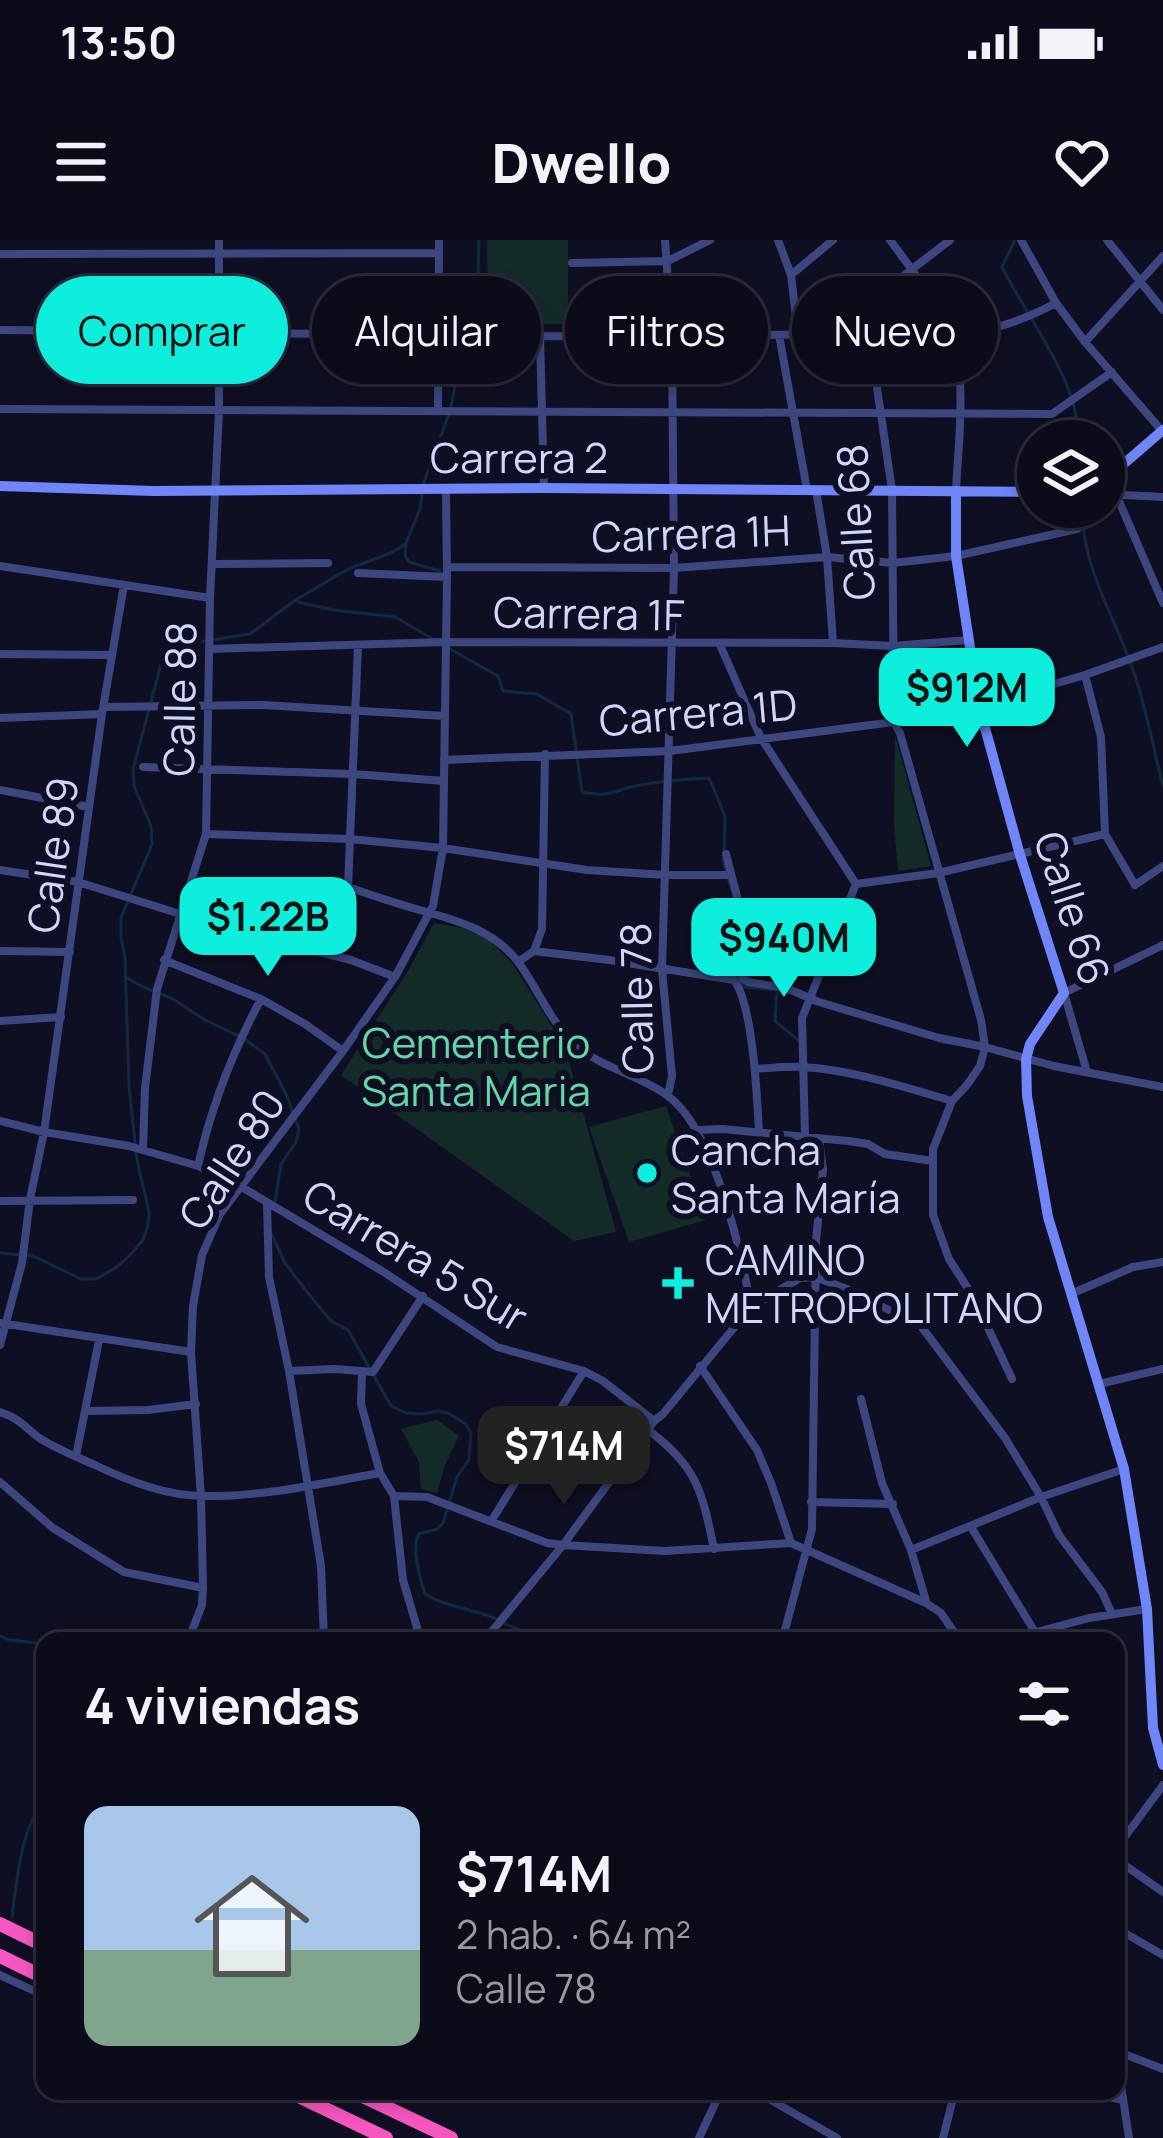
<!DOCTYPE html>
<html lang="es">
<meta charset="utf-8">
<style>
:root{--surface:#0b0b1a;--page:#191927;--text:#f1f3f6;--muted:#9a9ba2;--line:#2b2b39;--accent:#0eeedc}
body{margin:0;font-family:Manrope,sans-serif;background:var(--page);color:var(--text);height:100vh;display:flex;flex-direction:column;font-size:45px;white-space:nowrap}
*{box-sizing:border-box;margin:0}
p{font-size:39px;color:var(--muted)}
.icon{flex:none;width:66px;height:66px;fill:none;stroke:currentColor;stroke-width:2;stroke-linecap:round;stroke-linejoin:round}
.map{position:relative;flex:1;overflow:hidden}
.panel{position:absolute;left:36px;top:1392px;width:1089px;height:468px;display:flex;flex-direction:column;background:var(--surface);border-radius:24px;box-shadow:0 6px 18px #0003,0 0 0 3px var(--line)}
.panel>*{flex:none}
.top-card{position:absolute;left:36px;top:36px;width:1092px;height:108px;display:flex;gap:24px}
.buttons{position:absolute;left:1017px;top:180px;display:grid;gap:24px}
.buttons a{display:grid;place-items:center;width:108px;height:108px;border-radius:50%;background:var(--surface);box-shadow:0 6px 18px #0003,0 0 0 3px var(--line);font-size:60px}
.price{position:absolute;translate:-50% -102px;padding:0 27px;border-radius:24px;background:var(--accent);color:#111;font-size:39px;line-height:78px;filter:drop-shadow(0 3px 6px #0008)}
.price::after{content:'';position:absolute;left:50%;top:72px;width:36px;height:27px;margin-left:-18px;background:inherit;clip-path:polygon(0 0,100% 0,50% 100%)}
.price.selected{background:#222;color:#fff}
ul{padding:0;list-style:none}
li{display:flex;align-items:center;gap:36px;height:300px;padding:0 48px}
li span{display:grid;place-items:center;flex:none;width:336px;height:240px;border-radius:24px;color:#555}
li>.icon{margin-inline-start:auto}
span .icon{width:144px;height:144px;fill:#fffc;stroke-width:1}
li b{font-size:51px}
h2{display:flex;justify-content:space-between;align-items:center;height:144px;padding:0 48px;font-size:51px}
.chip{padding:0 42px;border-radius:54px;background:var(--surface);box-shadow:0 6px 18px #0003,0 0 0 3px var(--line);font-size:42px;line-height:108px}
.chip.selected{background:var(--accent);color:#111}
.status{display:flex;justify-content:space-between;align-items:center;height:84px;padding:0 60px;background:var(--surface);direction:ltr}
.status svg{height:33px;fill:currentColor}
header{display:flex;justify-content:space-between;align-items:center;height:156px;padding:0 48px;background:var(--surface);font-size:54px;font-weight:800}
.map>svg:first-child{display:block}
.green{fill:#132c27}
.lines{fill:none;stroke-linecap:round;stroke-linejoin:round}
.stream{stroke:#0f2b42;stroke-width:3}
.street{stroke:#3d477f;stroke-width:8}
.secondary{stroke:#7085f7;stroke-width:10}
.highway{stroke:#f556bf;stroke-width:14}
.poi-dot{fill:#0eeedc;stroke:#0f0f23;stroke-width:4.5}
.labels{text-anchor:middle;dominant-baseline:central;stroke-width:12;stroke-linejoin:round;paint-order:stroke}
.street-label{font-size:42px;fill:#d3d6fc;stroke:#0f0f23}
.park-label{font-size:42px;fill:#63d8a6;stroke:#0f0f23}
.poi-label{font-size:42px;fill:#d3d6fc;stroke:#0f0f23;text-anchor:start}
</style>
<div class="status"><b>13:50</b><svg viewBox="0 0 49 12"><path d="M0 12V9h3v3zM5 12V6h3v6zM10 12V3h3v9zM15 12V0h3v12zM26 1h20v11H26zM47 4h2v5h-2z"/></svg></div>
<header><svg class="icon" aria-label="menu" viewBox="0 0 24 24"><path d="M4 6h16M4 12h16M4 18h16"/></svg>Dwello<svg class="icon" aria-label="heart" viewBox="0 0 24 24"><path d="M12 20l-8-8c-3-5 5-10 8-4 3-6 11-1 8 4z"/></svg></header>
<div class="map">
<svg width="1163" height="1898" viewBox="0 0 1163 1898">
<rect width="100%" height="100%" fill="#0f0f23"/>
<path class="green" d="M487,0H568V84L488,85Z
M895,495L931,626L898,631L894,584Z
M434,683L463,688L489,700L512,723L565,807L616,992L574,1001L341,835L408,731Z
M666,866L706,980L629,1002L589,887Z
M437,1180L459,1196L445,1225L437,1253L421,1249L419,1222L401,1189Z"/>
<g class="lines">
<path class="stream" d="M1015,0L1002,27C1027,78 1081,143 1078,201
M423,245L450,171L478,36L479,0
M1082,267C1082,327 1113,373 1132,427C1146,466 1153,507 1163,546
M406,304L405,315L409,322L440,331
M298,362L334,370L395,377L431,398
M450,409L498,436L503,451L537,454L571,474L582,552C612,558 613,550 640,545C663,541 685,539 709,538L725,576L724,610
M723,620L732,651
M734,660L739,743L744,747L777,750L775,781L798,800
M127,738L141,746L173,759L205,780L243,798L265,814L286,854L299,889L296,902L281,924L275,962
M272,995L285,1023L304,1048L331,1081L348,1090L391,1166L406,1173L422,1174L439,1171L448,1173L466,1184L471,1193L469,1220L457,1237L443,1283L437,1289L419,1294C411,1307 420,1339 425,1354C446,1367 474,1369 497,1379
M0,1013L33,1016L81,1039H96L117,1027L132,1013L143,1000L148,985L149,972L137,920L129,846L125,718L121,697V678L152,604L151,586L134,546L133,529L164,413L174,406L250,394L294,361L348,329L393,312L406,303L420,269L422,254
M505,1384L547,1401
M0,1396L9,1400L45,1404
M12,1676C18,1633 20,1593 45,1557"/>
<path class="street" d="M665,0L672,96L674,328L662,730L672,836L668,855
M778,0L791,35L798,94
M890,0C912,30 936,59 950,94C968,137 958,204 956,251
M950,0L885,50L874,67L869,93L892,250L894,482L900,493L981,780L985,807L980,826L967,845L952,861L933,909V975L949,1019L974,1058L1012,1139
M1021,0L1056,63L1085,102L1162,191
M1107,0L1163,70
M0,14L439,13
M572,23L668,21L710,0
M791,35L833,0
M0,90C251,92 502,99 754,95C793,95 832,93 872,93C949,95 984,101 1056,63
M779,95L807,250
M540,96L544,248
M1085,102L1163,16
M0,169L1052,174L1112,132
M438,170L439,0
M1109,238L1163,363
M816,250L827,317L833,403
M1104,254L1163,257
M214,324L328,323
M0,326L210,358
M447,327L674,328L827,317L893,323L956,316L1077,289
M358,333L447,337
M720,405L761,498L856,644
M358,406L348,647C374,656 400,665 427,672C459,681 492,691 515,718C536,744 548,778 572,802C599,828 639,834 668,856C714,889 741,1012 751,1067
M209,409L445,402L833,403L893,406L968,400
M0,414L112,415
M1085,435L1101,497L1105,594L1135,645L1163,626
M104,467L263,465L445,476
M0,478L102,474
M444,520L670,511L894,482L979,466L1085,435L1163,407
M143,527L353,534L444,541
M0,550L89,567
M206,594L350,599L443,608L587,630L666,635H731
M726,614L740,668L743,739L748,742L786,748L819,762L939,798L985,807L1054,826L1163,847
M0,630L78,642L225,688L351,720L395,737
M856,644L938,633L1105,594
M0,711L70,712
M534,711L542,689L545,514
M164,720L261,759L305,784L343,811
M518,722L534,711L609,720L734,740C753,765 757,857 759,891
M0,781L61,777
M755,829C771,828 787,826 803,827C853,830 904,847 952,861
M1087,832L1064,753L1163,705
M0,881L44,892L129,906L198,926L240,946L382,1031L497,1107L584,1131L603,1141L654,1181
M697,890L723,889L848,901L868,904L885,914L933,921
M805,897L802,778L856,644
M143,910L145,848L157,749L206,594L210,358L219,171V0
M198,926C211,867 232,813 261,759
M0,961L133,960
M267,964L269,1037L289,1131L321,1326L324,1401
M1071,1054L1133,1027L1163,1022
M0,1083L191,1112
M0,1105L22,1023L30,959L44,892L102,474L124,345
M700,1126L757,1210L771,1243L791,1303
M289,1131L334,1129L373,1132L423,1056
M362,1133L361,1164L380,1233L394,1256L403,1340L421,1401
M1099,1144L1163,1129
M861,1159L882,1243L911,1310L926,1361
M86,1171L148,1170L196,1164
M0,1172C17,1177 25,1187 38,1197C55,1209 78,1217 97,1226C131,1242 167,1256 204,1256C263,1257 323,1243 380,1233
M648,1190C697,1226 702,1251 714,1309
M76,1216L99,1100
M0,1242L53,1288L124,1332L203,1348
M394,1256L427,1257L547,1303L563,1305L665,1311L791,1303L926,1363L941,1373L960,1401
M811,1262L893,1264
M492,1280L584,1131
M971,1287L1035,1392L1036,1401
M911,1310L1041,1257L1124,1229
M192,1391L209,1401
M188,1401L202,1365L203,1348L201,1257L191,1112L193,1066L202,1015L220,974L343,811L395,737L433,666L443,608L447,337L446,250
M484,1401L563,1305L654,1181L663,1174L751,1067L800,1038L815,1037L847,1049L921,1086L1005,1198L1041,1257L1059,1295L1102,1352L1112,1374
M782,1401L812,1289L816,1001L823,929L819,900
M1004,1401L1089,1378L1147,1369
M1116,1609L1163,1545
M1116,1619L1163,1652
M1116,1688L1163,1715
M0,1735L45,1756
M1116,1811L1163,1829
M1116,1813L1129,1898
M755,1851L837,1898
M1081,1851L1123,1860
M699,1898L721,1851
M943,1898L955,1851"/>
<path class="secondary" d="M1104,241L1163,190
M0,246L154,251L544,248L1038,252
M956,251V316L979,466L1020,615L1064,753L1030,804L1026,819L1027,856L1048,977L1124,1229L1147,1369L1153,1488L1163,1525"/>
<path class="highway" d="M0,1684L45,1706
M0,1716L45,1738
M288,1851L386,1898
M352,1851L451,1898"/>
</g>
<g class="poi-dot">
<circle cx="647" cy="933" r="12"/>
<path d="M672 1025h12v12h12v12h-12v12h-12v-12h-12v-12h12z"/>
</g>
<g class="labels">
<g class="street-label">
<text x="519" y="217">Carrera 2</text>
<text transform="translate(855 282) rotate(-93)">Calle 68</text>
<text transform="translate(691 293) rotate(-2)">Carrera 1H</text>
<text transform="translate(589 373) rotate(1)">Carrera 1F</text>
<text transform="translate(179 459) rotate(-89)">Calle 88</text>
<text transform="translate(698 472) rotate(-5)">Carrera 1D</text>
<text transform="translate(52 615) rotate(-82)">Calle 89</text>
<text transform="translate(1073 668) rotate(72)">Calle 66</text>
<text transform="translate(636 758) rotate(-91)">Calle 78</text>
<text transform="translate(231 919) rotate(-57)">Calle 80</text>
<text transform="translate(416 1015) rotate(31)">Carrera 5 Sur</text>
</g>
<g class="park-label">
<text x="476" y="802">Cementerio<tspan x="476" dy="48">Santa Maria</tspan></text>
</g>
<g class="poi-label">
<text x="671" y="909">Cancha<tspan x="671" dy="48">Santa María</tspan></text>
<text x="705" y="1019">CAMINO<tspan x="705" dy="48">METROPOLITANO</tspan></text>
</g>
</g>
</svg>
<div class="buttons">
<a><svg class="icon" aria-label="layers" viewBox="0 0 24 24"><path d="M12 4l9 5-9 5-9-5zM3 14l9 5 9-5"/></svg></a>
</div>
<b class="price" style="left:967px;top:510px">$912M</b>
<b class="price" style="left:268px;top:739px">$1.22B</b>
<b class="price" style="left:784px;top:760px">$940M</b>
<b class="price selected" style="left:564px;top:1268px">$714M</b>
<div class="top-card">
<a class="chip selected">Comprar</a>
<a class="chip">Alquilar</a>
<a class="chip">Filtros</a>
<a class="chip">Nuevo</a>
</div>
<section class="panel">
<h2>4 viviendas<svg class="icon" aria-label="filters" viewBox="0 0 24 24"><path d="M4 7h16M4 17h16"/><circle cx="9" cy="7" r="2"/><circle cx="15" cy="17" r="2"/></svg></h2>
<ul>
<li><span style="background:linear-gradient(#a9c7e8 60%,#7fa58c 0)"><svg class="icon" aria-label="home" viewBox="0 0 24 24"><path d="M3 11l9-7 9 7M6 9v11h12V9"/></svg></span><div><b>$714M</b><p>2 hab. · 64 m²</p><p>Calle 78</p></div></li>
</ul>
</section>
</div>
